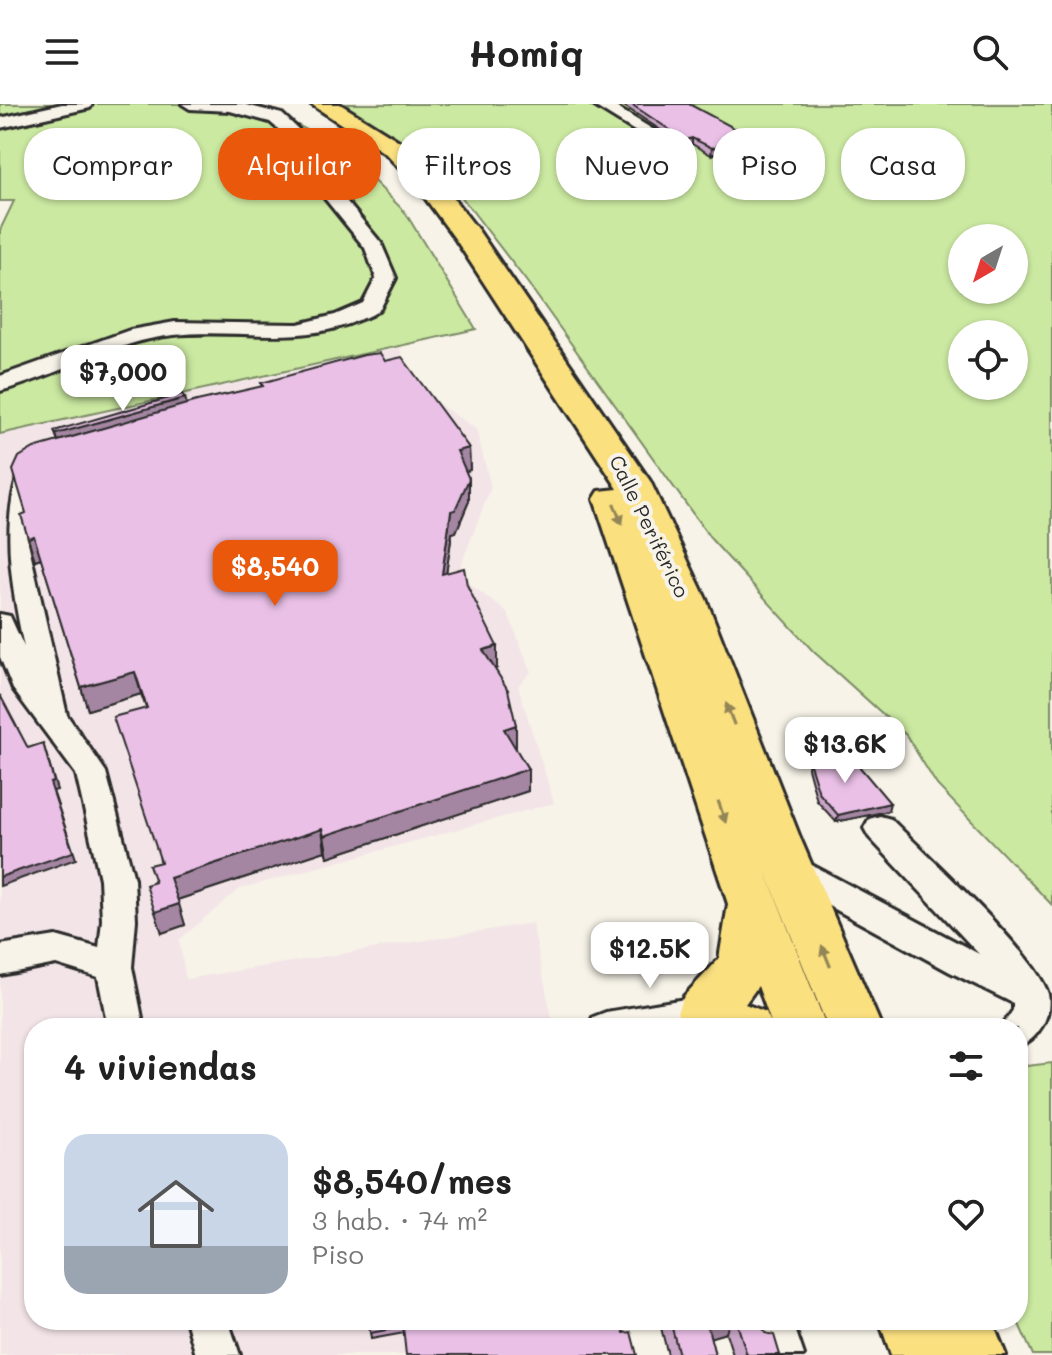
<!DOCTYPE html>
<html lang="es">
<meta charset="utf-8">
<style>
:root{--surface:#fff;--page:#f2f2f2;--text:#222;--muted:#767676;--accent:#ea580c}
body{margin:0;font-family:Mali,sans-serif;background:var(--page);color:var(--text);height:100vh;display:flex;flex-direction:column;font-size:30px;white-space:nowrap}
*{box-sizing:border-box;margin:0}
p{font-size:26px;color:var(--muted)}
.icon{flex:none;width:44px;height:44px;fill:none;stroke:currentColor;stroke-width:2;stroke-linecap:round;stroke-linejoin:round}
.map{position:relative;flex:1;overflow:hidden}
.drawer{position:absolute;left:24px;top:914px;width:1004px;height:312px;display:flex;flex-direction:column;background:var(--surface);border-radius:32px;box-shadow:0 2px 6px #0004}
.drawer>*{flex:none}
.guide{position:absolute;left:24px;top:24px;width:1004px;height:72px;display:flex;gap:16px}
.needle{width:52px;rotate:219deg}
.fabs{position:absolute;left:948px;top:120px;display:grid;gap:16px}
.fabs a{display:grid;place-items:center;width:80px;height:80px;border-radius:50%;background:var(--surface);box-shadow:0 2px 6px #0004;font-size:40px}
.price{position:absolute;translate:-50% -68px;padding:0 18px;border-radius:16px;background:#fff;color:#222;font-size:26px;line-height:52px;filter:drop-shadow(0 2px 4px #0008)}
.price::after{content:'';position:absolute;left:50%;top:48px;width:24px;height:18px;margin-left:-12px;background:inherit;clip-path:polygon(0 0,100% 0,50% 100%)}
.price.active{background:var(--accent);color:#fff}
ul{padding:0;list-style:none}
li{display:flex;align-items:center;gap:24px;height:200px;padding:0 40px}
li span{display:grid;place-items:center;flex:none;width:224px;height:160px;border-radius:24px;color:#555}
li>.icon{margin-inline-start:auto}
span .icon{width:96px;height:96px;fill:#fffc;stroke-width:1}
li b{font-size:34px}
h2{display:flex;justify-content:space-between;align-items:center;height:96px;padding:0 40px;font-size:34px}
.tag{padding:0 28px;border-radius:32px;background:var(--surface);box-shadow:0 2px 6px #0004;font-size:28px;line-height:72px}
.tag.active{background:var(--accent);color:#fff}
header{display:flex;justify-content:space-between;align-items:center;height:104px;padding:0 40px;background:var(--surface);font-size:36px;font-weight:700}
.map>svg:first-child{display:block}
.built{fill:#f3e4e8}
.green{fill:#cbe9a1;stroke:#7b8a66;stroke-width:2;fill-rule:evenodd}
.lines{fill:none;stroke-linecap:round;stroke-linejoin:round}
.minor-casing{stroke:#2b2b2b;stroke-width:6}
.highway-casing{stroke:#2b2b2b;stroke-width:6}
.minor{fill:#f7f3e8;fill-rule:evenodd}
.highway{fill:#fbe080;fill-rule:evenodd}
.wall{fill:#c9a5c7;stroke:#2b2b2b;stroke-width:2}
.shaded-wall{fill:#a486a2;stroke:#2b2b2b;stroke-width:2}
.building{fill:#eac0e7;stroke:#2b2b2b;stroke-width:2}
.oneway{fill:#938656}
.labels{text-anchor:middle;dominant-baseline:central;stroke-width:8;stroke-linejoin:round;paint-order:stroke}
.street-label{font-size:20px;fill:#2b2b2b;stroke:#f7f3e8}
</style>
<header><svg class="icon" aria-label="menu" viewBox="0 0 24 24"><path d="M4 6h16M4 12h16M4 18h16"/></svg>Homiq<svg class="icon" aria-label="search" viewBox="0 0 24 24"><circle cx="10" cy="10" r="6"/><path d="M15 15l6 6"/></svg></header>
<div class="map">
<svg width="1052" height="1251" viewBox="0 0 1052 1251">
<rect width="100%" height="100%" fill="#f7f3e8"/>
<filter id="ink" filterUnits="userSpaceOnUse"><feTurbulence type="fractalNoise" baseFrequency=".0125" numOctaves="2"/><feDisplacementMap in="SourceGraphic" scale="16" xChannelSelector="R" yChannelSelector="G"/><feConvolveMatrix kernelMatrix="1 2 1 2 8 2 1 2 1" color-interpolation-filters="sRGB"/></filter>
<g filter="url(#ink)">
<path class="built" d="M400,244L412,282L476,325L491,383L461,461L467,478L508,509L531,568L518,582L554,699L239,785L179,836L186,875L532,819L554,924H34V1216H626L635,1251H0V331Z"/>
<path class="green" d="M0,0H257L340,43L405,108L476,225L0,330V126L14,97H0Z
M333,0H1052V801L937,681L906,631L813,547L711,435L527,178L437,61ZM962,134H1014V186H962ZM962,230H1014V282H962Z
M1052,959V1251H1033L1017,1216L1018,963Z"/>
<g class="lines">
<defs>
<path id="minor" d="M62,0H92L90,4L0,24V14Z
M182,0H242L282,10L298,25L319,64L381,139L396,174L381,203C376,210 369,212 361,215C300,243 238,224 174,231C114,237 58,272 0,287V272L130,226L175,218L298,220L335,211L363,199L376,174L365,144L305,70L285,31L270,18L230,7L190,5Z
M591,0H611L682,43L673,48L667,47Z
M50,344L59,346L62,351L36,379L30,397L28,438L67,611L106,668L134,775L136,816L132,863L144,924H108L98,873L56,860L0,871V841L56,832L99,844L102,816L100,775L76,670L13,585L0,553V510L10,512L24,543C12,486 0,419 20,366C28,355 38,347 50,344Z
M880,712L891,715C925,750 1036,850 1048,890C1052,912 1038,936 1018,943V924H1001L1013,906V899L950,868L780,775L775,766L780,757L792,753L804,757L979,850L869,733L864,724L869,715Z
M703,892L716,897L721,908L716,919L703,924H588L593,913L606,908Z
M186,1216H228L240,1251H196Z
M750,1216H792L804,1251H760Z"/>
<path id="highway" d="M311,0H340L404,40L435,71L478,126L650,377L706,495L801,736L882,924H828L764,763L827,924H684L677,908L684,892L719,855L728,800L594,395L599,387L618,385L456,136L417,83L386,50ZM758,882L772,921L766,908L745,900Z
M879,1216H992L1006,1251H891Z"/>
</defs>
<use href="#minor" class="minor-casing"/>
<use href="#highway" class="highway-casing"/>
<use href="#minor" class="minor"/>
<use href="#highway" class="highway"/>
</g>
<path class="wall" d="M624,0H689L748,39L711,51L692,40L685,42L624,2Z
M624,51L621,79L594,78V71Z
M385,257L469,344L470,366L465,367L469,397L456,428L452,429L446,469L467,481L497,564L495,565L516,621L515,644L528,665V687L328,753L325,747L177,796L185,821L162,829L154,778L160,758L146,604L141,590L88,606L41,454L35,456L28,434L26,409L58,337L54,327L185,294L186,300L262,283L261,279Z
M809,657L888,707L836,718L817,697L808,664Z
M369,1216H621L404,1229L371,1235Z
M659,1216H761L765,1229L780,1251H733L726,1229L710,1233L715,1251H668Z"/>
<path class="shaded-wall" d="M749,32L748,39L711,51L712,44Z
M692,34V40L685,42V36Z
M185,294L187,301L58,337L56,330Z
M469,344L470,366L458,369L457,347Z
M469,375V397L456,428L452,429L443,492L442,470L451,407Z
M34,432L41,454L35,456L28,434Z
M497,542V564L484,568L483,546Z
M135,568L141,590L88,606L81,583Z
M516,621V643L505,647L504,625Z
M43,639L57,686L53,687L76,755L0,782V773L50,679Z
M528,665V687L328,753L324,732Z
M890,699L888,707L836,718L838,711Z
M322,725L325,747L177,796L170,774Z
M179,800L185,821L162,829L155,808Z
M704,1216H730L726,1229L699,1237Z"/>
<path class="building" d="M631,0H689L749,32L712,44L692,34L685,36Z
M597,49L624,51L622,72L594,71Z
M380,249L385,257L402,253L469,344L457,347L469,375L455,406L451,407L442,470L464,464L467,481L497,542L483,546L508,586L516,621L504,625L528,665L324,732L322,725L170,774L179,800L155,808L146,781L155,778L149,761L161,758L113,613L147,604L135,568L81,583L34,432L28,434L21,411L26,409L13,366L19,353L34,344L197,297L263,282L261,279L364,251Z
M182,290L185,294L56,330L54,327Z
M0,591L28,644L43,639L54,678L50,679L73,748L0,773Z
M848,649L890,699L838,711L819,689L809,657Z
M661,915L664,924H604Z
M369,1216H621L624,1229L631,1228L637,1251H406L403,1223L370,1229Z
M670,1216H706L715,1251H679Z
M736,1216H761L765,1229L774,1231L780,1251H747Z"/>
<defs><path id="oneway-solid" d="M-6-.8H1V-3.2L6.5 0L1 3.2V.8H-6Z" transform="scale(2)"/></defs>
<g class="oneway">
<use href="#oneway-solid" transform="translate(618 410) rotate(68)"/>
<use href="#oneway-solid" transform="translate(730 610) rotate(-111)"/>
<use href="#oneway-solid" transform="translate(722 708) rotate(71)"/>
<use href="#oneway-solid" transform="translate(826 852) rotate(-112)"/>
</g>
</g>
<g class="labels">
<g class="street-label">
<text transform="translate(650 422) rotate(64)">Calle Periférico</text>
</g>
</g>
</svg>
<div class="fabs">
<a><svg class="needle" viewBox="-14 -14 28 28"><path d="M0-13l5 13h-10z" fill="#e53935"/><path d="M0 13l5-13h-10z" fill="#767676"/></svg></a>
<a><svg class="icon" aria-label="locate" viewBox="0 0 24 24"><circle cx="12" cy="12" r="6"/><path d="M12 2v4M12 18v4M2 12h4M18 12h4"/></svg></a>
</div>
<b class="price" style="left:123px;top:309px">$7,000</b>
<b class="price active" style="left:275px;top:504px">$8,540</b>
<b class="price" style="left:845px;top:681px">$13.6K</b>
<b class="price" style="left:650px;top:886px">$12.5K</b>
<div class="guide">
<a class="tag">Comprar</a>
<a class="tag active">Alquilar</a>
<a class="tag">Filtros</a>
<a class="tag">Nuevo</a>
<a class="tag">Piso</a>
<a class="tag">Casa</a>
</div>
<section class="drawer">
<h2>4 viviendas<svg class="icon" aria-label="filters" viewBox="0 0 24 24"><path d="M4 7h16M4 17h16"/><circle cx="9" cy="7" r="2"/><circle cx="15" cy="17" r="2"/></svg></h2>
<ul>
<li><span style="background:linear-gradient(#c9d6e8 70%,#9aa5b1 0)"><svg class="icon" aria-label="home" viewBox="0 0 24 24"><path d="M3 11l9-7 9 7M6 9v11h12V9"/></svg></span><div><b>$8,540/mes</b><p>3 hab. · 74 m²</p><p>Piso</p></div><svg class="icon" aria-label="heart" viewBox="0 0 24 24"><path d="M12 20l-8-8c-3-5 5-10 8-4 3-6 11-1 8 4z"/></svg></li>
</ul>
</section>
</div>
